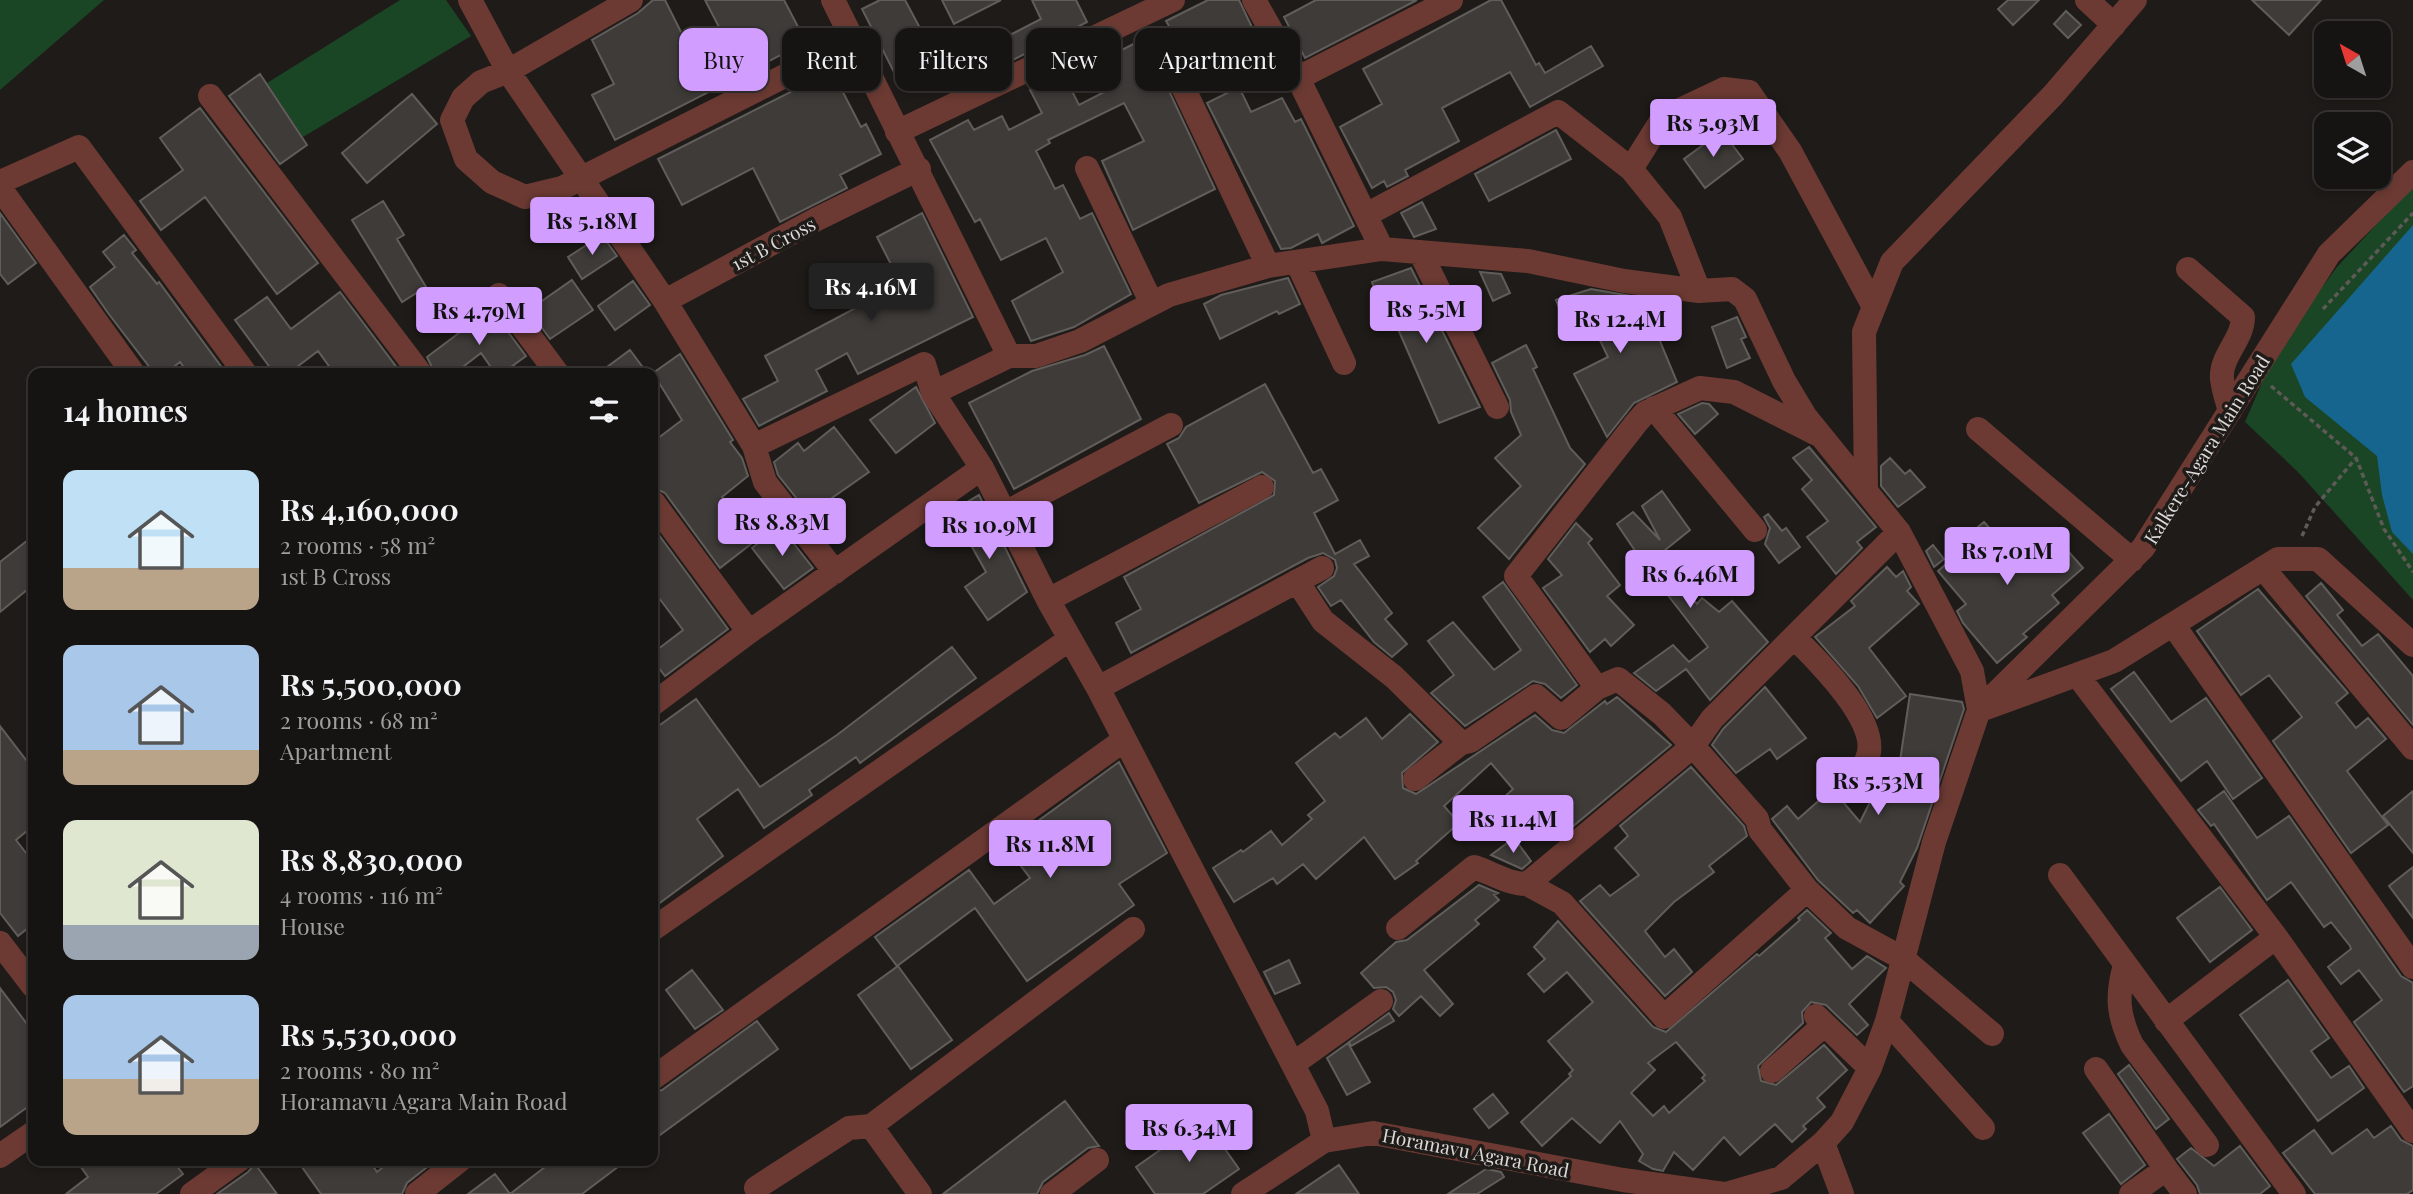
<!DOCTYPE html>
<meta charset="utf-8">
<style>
:root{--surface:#161412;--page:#1f1d1b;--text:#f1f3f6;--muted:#9e9e9f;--line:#353332;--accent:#d19dfe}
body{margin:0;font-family:"Playfair Display",serif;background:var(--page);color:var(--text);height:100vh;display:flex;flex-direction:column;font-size:26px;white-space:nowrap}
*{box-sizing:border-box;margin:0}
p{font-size:23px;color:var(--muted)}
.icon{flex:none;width:38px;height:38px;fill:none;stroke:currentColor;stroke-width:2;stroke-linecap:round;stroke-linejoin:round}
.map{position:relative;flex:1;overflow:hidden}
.details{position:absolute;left:28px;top:368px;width:630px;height:798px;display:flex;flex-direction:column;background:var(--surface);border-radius:14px;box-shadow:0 4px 10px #0003,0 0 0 2px var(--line)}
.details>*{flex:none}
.top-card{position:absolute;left:679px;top:28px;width:665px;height:63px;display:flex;gap:14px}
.needle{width:46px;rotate:321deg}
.tools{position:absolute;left:2314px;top:21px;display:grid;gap:14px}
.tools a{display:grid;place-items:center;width:77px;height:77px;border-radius:14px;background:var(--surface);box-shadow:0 4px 10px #0003,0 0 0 2px var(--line);font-size:35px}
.price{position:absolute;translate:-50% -60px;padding:0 16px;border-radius:7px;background:var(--accent);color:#111;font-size:23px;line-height:46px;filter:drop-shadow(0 2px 4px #0008)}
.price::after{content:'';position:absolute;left:50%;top:42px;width:21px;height:16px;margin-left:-10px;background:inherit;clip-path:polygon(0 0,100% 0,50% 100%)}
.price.on{background:#222;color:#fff}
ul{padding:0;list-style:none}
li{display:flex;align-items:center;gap:21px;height:175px;padding:0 35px}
li span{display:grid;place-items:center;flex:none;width:196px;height:140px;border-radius:14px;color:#555}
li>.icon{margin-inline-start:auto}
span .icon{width:84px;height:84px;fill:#fffc;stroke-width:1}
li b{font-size:30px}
h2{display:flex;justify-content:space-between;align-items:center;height:84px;padding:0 35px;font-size:30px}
.pill{padding:0 24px;border-radius:14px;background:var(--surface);box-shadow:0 4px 10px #0003,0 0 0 2px var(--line);font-size:24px;line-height:63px}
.pill.on{background:var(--accent);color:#111}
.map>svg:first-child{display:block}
.green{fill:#1a4625}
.water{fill:#16658f}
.building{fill:#3e3b38;stroke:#615d5a;stroke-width:2;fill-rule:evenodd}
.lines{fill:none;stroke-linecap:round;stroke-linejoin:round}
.path{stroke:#5d5a58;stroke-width:3.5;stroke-dasharray:5 3.5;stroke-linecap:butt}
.minor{stroke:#6c3a33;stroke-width:24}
.labels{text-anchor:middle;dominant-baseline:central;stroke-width:7;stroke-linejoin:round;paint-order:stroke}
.street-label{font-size:19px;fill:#dbd9d7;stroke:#1e1b18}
</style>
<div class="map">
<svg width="2413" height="1194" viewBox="0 0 2413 1194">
<rect width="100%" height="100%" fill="#1e1b18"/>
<path class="green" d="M0,0H104L0,90Z
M400,0H446L471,36L303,137L267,83Z
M2413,185V600L2298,472L2245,422L2276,350L2337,267Z"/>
<path class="water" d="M2413,225V554L2392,532L2382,495L2377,456L2305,397L2291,364Z"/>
<path class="building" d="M653,0H665L688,46L720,29L705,0H784L806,42L615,140L592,95L614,84L592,40L638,13Z
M880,0H905L928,43L958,28L980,72L944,91L933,69L901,86L862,9Z
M942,0H1001L954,24Z
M1032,0H1076L1087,22L1013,60L1002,39L1041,19Z
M1208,0H1239L1271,67L1235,85L1220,55L1186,73L1176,74L1169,82L1170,93L1215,189L1133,230L1102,161L1144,141L1124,103L1048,140L1050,143L1036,151L1055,189L1063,185L1080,219L1092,213L1131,294L1074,327L1031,341L1012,301L1063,272L1046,238L1001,260L980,219L975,222L930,140L968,120L974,130L1002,116L1009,130L1042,113L1030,90L1063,73L1079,105L1116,86L1102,60L1169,26L1166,21Z
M1316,0H1417L1305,58L1284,17Z
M1491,0H1501L1536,65L1539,63L1545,73L1591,46L1603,66L1530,107L1510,72L1442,108L1459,141L1405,170L1408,176L1387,187L1384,181L1372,188L1340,127L1382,104L1363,69Z
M2008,0H2039L2013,25L1998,9Z
M2252,0H2321L2289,35Z
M2066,11L2081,25L2068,38L2054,24Z
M832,71L861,127L866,124L881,154L840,175L847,188L780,222L753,168L682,205L658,159Z
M260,74L307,145L280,164L229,96Z
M1239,87L1251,112L1282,98L1295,122L1301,119L1354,226L1322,243L1318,234L1291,248L1281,249L1207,103Z
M412,94L437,124L367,183L342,153Z
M200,108L318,263L277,294L205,197L161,230L140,201L183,170L160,138Z
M1556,130L1571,159L1489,201L1475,174Z
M1722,131L1743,159L1705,188L1684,159Z
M383,201L404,235L397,239L426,287L402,302L352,220Z
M1422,202L1436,229L1414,237L1401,213Z
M0,213L36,263L8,284L0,274Z
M922,213L973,317L858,374L847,353L816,370L827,391L759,426L743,399L778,381L765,356L901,284L877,237Z
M124,235L136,250L132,253L157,284L159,282L226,373H188L180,362L166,373H154L108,313L90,287L115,267L103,252Z
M602,235L617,256L582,279L568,257Z
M1411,268L1480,407L1439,423L1395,322L1392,323L1383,300L1379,301L1372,282Z
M1480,272L1501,274L1510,293L1493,301Z
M1288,278L1300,304L1279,314L1277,311L1220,339L1204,304L1221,295Z
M572,280L593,310L550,339L529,310Z
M633,281L650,305L615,330L598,306Z
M1591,289L1642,298L1677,382L1634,403L1607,437L1574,374L1608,357L1584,307L1562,316L1556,300Z
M340,292L401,373H334L318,351L289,373H274L235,320L267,297L291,329Z
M491,309L526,356L503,373H495L481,353L455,373H435L427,357Z
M1737,317L1746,337L1741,339L1750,358L1727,368L1712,327Z
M1526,345L1537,367L1533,369L1570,448L1585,464L1509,559L1478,528L1521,486L1495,458L1521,435L1511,412L1510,400L1492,363Z
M1104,346L1141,419L1014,489L969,403L1032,371L1085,355Z
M630,350L647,373H599Z
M680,354L733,440L730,442L742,458L748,476L722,497L738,517L732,521L751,544L720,568L665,493L653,487V442L682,420L653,373Z
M1265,384L1313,473L1321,469L1338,500L1314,513L1335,554L1360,540L1369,556L1354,564L1392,613L1385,619L1407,644L1392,657L1374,642L1341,600L1331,606L1318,587L1334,576L1337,568L1335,560L1323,553L1308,558L1131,653L1116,623L1141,609L1124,577L1274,495L1275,481L1262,472L1199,503L1167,444L1179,438L1186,427Z
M916,387L935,423L896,453L870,420Z
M1702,403L1709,404L1718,414L1695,434L1678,414Z
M834,427L869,472L809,514L778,475L774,462L798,443L804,451Z
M1809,447L1876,527L1857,542L1862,548L1836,574L1807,537L1828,521L1802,489L1812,480L1793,458Z
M1890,458L1905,474L1910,470L1925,487L1898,507L1881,486V466Z
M1662,491L1690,530L1659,555L1697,604L1702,598L1719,612L1732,601L1768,642L1710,700L1686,669L1656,691L1634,673L1673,645L1689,662L1708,647L1646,567L1617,524L1633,512L1660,540L1642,506Z
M979,495L1027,592L988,620L965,587L986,572L952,511Z
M1768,514L1782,531L1786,528L1800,547L1779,563L1765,544L1770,528L1764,517Z
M1984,522L1994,533L1999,528L2017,549L2038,531L2061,558L2069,552L2083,568L2052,595L2059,603L2023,634L2027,637L1997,663L1963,623L1957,611L1966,604L1938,571L1953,558L1958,564L1982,543L1972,532Z
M1576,523L1592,539L1588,543L1620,585L1607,596L1634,625L1611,646L1605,639L1590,652L1543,588L1562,575L1548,559Z
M780,526L813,568L784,589L752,548Z
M653,527L728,629L665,676L653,660V653L683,630L653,590Z
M33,536V585L0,612V562Z
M1933,545L1944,559L1934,567L1926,551Z
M1887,567L1896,577L1903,571L1911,587L1907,591L1919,604L1869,648L1906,696L1877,718L1858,686L1815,637L1855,606L1851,601Z
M1503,582L1577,685L1561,698L1545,684L1533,681L1465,726L1431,693L1454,675L1428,641L1453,622L1494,670L1521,650L1483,597Z
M2321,583L2343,610L2337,615L2362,646L2378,634L2413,676V725L2306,596Z
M2258,589L2348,693L2336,703L2356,728L2368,718L2386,739L2347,771L2388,825L2351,853L2273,741L2302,717L2269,675L2241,695L2197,631Z
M952,647L976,678L860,763L856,757L809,790L812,795L764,828L738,789L697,819L723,856L653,908V730L696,699L760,787L837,735Z
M2134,672L2171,722L2206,698L2262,778L2233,799L2207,761L2181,781L2111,689Z
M1765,687L1806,738L1777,759L1770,749L1736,773L1712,745L1723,729Z
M1910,694L1962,702L1964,709L1917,848L1900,882L1904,886L1870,923L1857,910L1853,913L1818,880L1772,819L1787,806L1798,819L1832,789L1860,822L1884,774L1897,781Z
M1617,697L1671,745L1560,837L1532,804L1517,817L1501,800L1513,789L1491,763L1444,806L1459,823L1416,861L1418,863L1395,879L1364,837L1316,879L1303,864L1277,884L1273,878L1234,902L1213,868L1241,850L1243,852L1271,831L1282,845L1312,819L1308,815L1325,801L1296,763L1335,733L1340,738L1366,718L1382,739L1410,714L1438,742L1402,773L1403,788L1416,794L1535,715L1552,730L1564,733L1605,701L1607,704Z
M0,726L33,769V826L16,840L33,862V924L18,936L0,913Z
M1119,762L1167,853L1119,884L1134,905L1027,981L975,908L897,966L875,937L969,870L994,904L1030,878L1005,845Z
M1691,767L1744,826L1747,836L1709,866L1714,872L1674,902L1645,931L1665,957L1674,949L1692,972L1665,996L1580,901L1600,885L1610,896L1639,875L1615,848L1628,836L1620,826Z
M2224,791L2257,838L2289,816L2401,976L2413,983V1086L2404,1092L2354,1022L2382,1000L2359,970L2341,984L2328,967L2351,949L2350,946L2331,922L2324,927L2291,882L2267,900L2214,824L2211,826L2198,810Z
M2413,791V853L2383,816Z
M1514,838L1531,861L1522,869L1491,855Z
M2413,867V918L2389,886Z
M1479,885L1498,893L1494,895L1499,900L1475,920L1479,924L1424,970L1453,1004L1440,1016L1421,996L1399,1016L1393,1009L1396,1000L1393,992L1386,987L1374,988L1361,973L1396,942L1407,940Z
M2220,887L2252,930L2210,962L2177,918Z
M1807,910L1831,933L1825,938L1852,969L1867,956L1886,968L1849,1004L1868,1025L1857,1035L1826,1005L1811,1002L1802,1012L1803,1023L1758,1066L1761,1081L1776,1085L1824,1045L1847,1070L1817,1098L1825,1107L1803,1126L1806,1129L1792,1142L1775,1124L1740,1155L1724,1137L1693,1170L1674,1152L1663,1171L1653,1169L1639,1161L1643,1154L1620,1121L1600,1143L1572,1118L1542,1146L1521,1122L1571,1076L1569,1074L1573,1070L1548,1041L1593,1002L1567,972L1544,992L1528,974L1545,959L1534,947L1558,921L1653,1027L1666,1032L1757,954L1759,956L1800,920L1798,918ZM1676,1042L1705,1075L1702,1078L1705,1081L1669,1113L1664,1106L1653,1116L1631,1093L1655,1070L1648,1063Z
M1289,960L1300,983L1275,994L1264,972Z
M898,966L952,1040L911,1069L858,995Z
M692,970L723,1010L695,1029L666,990Z
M2288,980L2329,1038L2311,1051L2331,1078L2349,1066L2364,1088L2318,1121L2240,1015Z
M0,988L33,1032V1103L0,1127Z
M1389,1013L1394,1021L1351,1046L1349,1042Z
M757,1021L778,1049L653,1140V1093L662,1090Z
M1348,1043L1370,1082L1347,1095L1327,1058Z
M2129,1065L2169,1119L2156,1129L2118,1074Z
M1493,1094L1508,1113L1489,1128L1474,1109Z
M1065,1101L1099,1146L1088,1148L1043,1182L1037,1194H943Z
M2109,1114L2145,1165L2121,1184L2083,1133Z
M1204,1119L1239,1169L1203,1194H1155L1136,1167Z
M2391,1126L2401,1140L2413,1146V1190L2407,1194H2315L2283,1153L2314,1130L2332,1154L2367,1129L2374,1138Z
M2240,1146L2270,1186L2260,1194H2200L2197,1185L2177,1159L2191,1148L2214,1166Z
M76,1160H172L183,1174L156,1194H66L88,1177Z
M297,1160H369L377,1172L392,1160H428L431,1164L407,1183L402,1194H321Z
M554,1160H627L582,1194H510Z
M255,1164L277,1194H217L248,1172Z
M1339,1165L1359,1194H1296Z
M1486,1169L1501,1172L1504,1177L1477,1194H1448Z
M495,1174L510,1194H468Z"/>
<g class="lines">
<path class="path" d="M2323,309L2413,213
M2271,386L2356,458L2384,529L2413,572
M2302,536L2315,507L2356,458"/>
<path class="minor" d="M470,0L508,71L665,301L754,446L765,482L835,572
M631,0L508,71L481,82L463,98L452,120L466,159L492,182L525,197L562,188L852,42
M833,0L1009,356
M1254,0L1298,78L1382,249L1268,266L1169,295L1080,341L1036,356H1009L933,393L982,468L1048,600L1098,688L1317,1111L1324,1141
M2087,0L2114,25
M1298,78L1451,0
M1183,87L1268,266
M210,96L420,373
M897,132L1173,0
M1087,168L1152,304
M1631,169L1663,118L1724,89L1749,92L1790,151L1874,307
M0,182L79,147L245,373
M0,188L133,373
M1366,215L1558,112L1631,169L1670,217L1699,291
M1382,249L1528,261L1624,281L1699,291L1732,289L1745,299L1784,381L1805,416L1899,532L1972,671L1979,710L1934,842L1887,1021L1870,1068L1842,1122L1823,1143L1781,1178L1726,1194
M1420,252L1497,407
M1297,262L1344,363
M2188,269L2243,317C2243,340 2220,356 2222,379C2223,389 2227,401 2230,411
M499,295L557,373
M665,301L817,219L919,169
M1654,408L1755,530
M1978,429L2132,560
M1817,434L1734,392L1700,388L1645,413L1637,422L1516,576L1597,688L1618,679L1662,714L1693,746L1757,819L1760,830L1807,890L1847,928L1902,958L1992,1034
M754,446L924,364L933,393
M1866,491L1864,332L1892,262L2053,95L2135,0
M653,502L749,632
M1005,513L1171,425
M2263,568L2413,748
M1297,581L1323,621L1394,677L1461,743L1470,741L1536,696L1561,718L1597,688
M1048,600L1262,487
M2174,626L2413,967
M1795,638C1818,661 1885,726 1866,761C1863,767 1857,773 1852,778
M2078,676L2276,937L2413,1131
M1098,688L1322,568
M653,704L749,632L982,468
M1986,708L2114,661L2278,559H2318L2413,645
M1979,710L2143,548L2329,254L2413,172
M1415,779L1461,743
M2060,875L2294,1194
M1527,884L1562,903L1664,1017L1807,890
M1398,928L1474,867C1492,873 1508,884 1527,884L1693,746L1712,719L1899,532
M653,929L1070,639
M0,943L33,986
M2125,965C2116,996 2118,1016 2132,1045L2207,1145
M1816,1016L1870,1068
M1887,1021L1983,1128
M2166,1021L2276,937
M1293,1064L1381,1001
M2096,1069L2166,1169
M1772,1071L1824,1025
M653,1078L1124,740
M871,1126L920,1194
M1823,1143L1842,1194
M0,1156L33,1133
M756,1188L849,1128L871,1126L1133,929
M192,1194L239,1160
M417,1194L460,1160
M1052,1194L1097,1160
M1243,1194L1324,1141L1373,1133L1623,1180L1724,1194
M2131,1194L2166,1169L2185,1194"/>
</g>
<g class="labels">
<g class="street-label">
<text transform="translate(773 243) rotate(-28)">1st B Cross</text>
<text transform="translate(2206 449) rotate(-58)">Kalkere-Agara Main Road</text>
<text transform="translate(1476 1152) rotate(11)">Horamavu Agara Road</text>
</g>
</g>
</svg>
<div class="tools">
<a><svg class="needle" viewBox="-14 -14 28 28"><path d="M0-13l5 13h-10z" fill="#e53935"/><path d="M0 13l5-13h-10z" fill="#9e9e9f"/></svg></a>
<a><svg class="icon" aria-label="layers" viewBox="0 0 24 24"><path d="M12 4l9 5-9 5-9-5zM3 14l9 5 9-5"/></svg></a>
</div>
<b class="price" style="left:1713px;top:159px">Rs 5.93M</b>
<b class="price" style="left:592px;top:257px">Rs 5.18M</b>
<b class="price on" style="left:871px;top:323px">Rs 4.16M</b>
<b class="price" style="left:1426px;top:345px">Rs 5.5M</b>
<b class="price" style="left:479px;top:347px">Rs 4.79M</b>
<b class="price" style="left:1620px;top:355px">Rs 12.4M</b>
<b class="price" style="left:782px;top:558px">Rs 8.83M</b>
<b class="price" style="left:989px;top:561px">Rs 10.9M</b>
<b class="price" style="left:2007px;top:587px">Rs 7.01M</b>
<b class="price" style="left:1690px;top:610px">Rs 6.46M</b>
<b class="price" style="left:1878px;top:817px">Rs 5.53M</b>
<b class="price" style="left:1513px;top:855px">Rs 11.4M</b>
<b class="price" style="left:1050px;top:880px">Rs 11.8M</b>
<b class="price" style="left:1189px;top:1164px">Rs 6.34M</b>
<div class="top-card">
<a class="pill on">Buy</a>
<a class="pill">Rent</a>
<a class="pill">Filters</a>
<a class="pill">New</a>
<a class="pill">Apartment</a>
</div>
<section class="details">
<h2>14 homes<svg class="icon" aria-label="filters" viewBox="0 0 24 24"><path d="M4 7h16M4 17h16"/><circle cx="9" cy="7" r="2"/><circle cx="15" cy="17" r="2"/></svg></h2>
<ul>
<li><span style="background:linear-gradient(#bfe0f5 70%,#b9a48a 0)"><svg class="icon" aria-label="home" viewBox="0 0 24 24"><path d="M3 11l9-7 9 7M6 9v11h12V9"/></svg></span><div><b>Rs 4,160,000</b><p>2 rooms · 58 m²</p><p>1st B Cross</p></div></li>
<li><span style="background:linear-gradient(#a9c7e8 75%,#b9a48a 0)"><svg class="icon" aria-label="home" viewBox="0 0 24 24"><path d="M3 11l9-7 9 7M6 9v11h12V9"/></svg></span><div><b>Rs 5,500,000</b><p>2 rooms · 68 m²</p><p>Apartment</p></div></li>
<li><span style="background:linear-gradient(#dfe7d0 75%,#9aa5b1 0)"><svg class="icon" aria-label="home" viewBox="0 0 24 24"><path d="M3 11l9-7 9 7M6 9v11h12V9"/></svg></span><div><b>Rs 8,830,000</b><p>4 rooms · 116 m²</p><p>House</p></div></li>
<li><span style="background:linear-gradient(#a9c7e8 60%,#b9a48a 0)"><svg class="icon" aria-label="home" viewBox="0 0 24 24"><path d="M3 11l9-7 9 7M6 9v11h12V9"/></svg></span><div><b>Rs 5,530,000</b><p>2 rooms · 80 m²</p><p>Horamavu Agara Main Road</p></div></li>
</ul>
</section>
</div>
